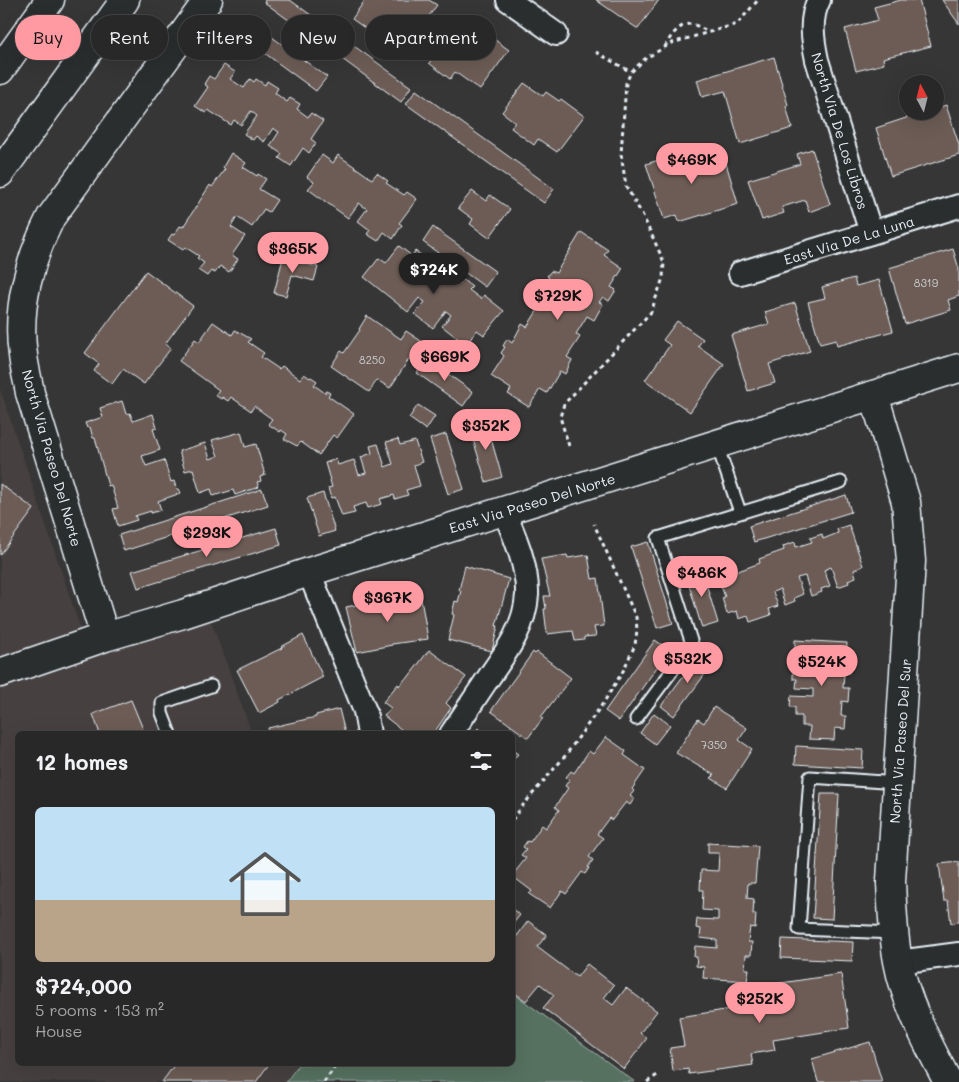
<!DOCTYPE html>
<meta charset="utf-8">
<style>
:root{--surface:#292828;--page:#353434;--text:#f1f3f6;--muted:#a5a6a8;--line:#454445;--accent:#ff9aa2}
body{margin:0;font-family:Mali,sans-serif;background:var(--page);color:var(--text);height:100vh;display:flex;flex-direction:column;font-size:19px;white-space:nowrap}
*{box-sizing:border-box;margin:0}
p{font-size:16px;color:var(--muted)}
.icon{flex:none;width:28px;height:28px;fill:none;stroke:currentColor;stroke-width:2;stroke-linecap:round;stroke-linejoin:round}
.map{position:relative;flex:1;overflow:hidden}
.panel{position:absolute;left:15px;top:731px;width:500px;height:335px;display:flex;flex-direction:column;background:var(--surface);border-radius:8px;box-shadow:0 5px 20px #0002,0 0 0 1px var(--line)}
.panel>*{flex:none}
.banner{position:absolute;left:15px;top:15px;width:500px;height:45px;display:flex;gap:10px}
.needle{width:32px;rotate:353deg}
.controls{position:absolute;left:899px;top:75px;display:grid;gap:10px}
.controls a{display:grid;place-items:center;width:45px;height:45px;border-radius:50%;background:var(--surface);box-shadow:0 5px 20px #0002,0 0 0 1px var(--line);font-size:25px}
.price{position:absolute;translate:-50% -42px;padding:0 11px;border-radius:18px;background:var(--accent);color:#111;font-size:16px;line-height:32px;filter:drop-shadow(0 1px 2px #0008)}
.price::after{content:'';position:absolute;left:50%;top:30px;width:15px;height:11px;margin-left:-8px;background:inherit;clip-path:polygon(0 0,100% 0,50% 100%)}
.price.selected{background:#222;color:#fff}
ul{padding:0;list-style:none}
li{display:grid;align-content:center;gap:10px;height:265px;padding:0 20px}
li+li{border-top:1px solid var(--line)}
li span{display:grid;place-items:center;height:155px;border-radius:8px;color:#555}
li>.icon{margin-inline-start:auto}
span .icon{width:90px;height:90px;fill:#fffc;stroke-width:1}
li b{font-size:21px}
h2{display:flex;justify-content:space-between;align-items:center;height:60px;padding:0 20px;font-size:21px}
.tag{padding:0 18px;border-radius:22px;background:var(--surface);box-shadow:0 5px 20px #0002,0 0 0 1px var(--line);font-size:18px;line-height:45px}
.tag.selected{background:var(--accent);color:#111}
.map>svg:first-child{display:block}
.built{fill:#47413f}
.green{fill:#567160;stroke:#9fb1ac}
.building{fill:#6c5b54;stroke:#e8f1f8}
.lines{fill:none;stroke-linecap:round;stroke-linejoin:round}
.lane-casing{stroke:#e8f1f8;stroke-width:15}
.street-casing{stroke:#e8f1f8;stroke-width:26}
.secondary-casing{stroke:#e8f1f8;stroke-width:31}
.path{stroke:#e8f1f8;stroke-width:3;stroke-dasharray:4 4;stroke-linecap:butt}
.lane{stroke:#2a2d2e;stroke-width:11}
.street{stroke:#2a2d2e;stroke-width:22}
.secondary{stroke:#2a2d2e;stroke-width:28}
.labels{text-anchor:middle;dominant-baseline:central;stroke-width:4.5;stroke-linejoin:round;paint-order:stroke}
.number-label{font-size:11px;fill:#c9cccf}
.street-label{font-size:14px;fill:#e8f1f8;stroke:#2a2d2e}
</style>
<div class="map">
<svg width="959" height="1082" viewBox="0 0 959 1082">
<rect width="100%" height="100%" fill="#373636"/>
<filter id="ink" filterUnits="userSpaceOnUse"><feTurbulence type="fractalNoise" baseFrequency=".02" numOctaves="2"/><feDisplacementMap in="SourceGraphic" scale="10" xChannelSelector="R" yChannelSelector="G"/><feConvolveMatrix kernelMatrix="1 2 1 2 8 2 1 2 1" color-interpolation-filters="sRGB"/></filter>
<g filter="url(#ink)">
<path class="built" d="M0,389L90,657L211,621L252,734H18V1064H299L286,1082H0Z"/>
<path class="green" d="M513,993L635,1082H286L299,1064H512Z"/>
<path class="building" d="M265,0H290L411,87L401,102L264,2Z
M365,0H429L437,5L419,30L406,21L402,27L388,18L376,36L352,19Z
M596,0H659L638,29Z
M901,0H919L931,46L883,58L884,64L856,71L845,29L878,20L874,7Z
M942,0H959V24Z
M463,17L509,50L480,90L455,72L450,79L429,63Z
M250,21L327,77L316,91L240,35Z
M774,57L788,105L786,106L792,128L740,144L725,91L702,97L697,80Z
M224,65L235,72L230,79L244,88L250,79L254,82L256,79L265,85L267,81L278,88L275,93L287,102L290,98L300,104L297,109L308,117L311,113L323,121L311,139L316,143L309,153L303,148L291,166L279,158L282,154L270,146L279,132L273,128L264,142L256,136L253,140L244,134L257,116L251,111L241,125L234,120L231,125L208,110L206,113L195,106L208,87L204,84L209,76L214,79Z
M524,83L543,96L546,92L559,101L561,99L584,116L557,152L538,139L534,145L511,128L515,122L502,112Z
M416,90L554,189L544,203L406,104Z
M946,105L959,145V155L891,176L876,128L927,111H935V109Z
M694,149L697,161L723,153L738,204L679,222L677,215L664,219L646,164Z
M812,149L830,204L809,212L805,200L782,207L784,213L762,220L748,180L800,164L797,154Z
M231,153L246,163L243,167L257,176L258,174L266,179L259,189L277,200L269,212L264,209L252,227L237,217L231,227L245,236L232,255L238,259L229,272L220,266L215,273L211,271L207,276L198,270L204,263L197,258L199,256L185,247L183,250L168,240L172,234L174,235L180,226L183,227L210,185L212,187L225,169L223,167Z
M322,155L333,163L338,155L372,179L377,173L388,181L386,183L404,195L407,192L417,199L399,223L402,225L393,239L384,232L378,241L367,234L370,230L358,221L367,209L359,203L348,218L308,189L314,182L307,177Z
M472,191L486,201L490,195L510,209L489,238L470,224L473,219L458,208Z
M433,227L496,272L485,287L423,242Z
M581,232L608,250L604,255L623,268L611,287L616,290L609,301L603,297L599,302L603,304L594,320L587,316L576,334L580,337L567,357L572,360L565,374L560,371L547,393L540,389L529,407L508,394L511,389L491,376L504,356L501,353L505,347L503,346L507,339L512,343L522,324L527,327L539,308L536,306L548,287L544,284L549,277L547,276L551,271L556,273Z
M399,246L412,256L415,251L424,257L421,260L435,270L438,266L460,283L462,279L472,287L469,290L481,299L484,295L504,311L484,335L477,330L466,345L442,326L451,315L446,311L433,328L415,314L425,302L419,298L408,312L364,277L379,258L386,263Z
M953,249L959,269V296L948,300L951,310L905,324L889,268Z
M283,258L318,267L314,281L292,275L286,296L274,293Z
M146,271L193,306L165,344L171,348L144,384L123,369L112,384L94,371L99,364L85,353Z
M854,278L856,286L879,280L893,331L837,346L836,340L820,344L808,302L825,298L822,287Z
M795,303L810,351L769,364L775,383L748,391L731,335L769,324L765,312Z
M367,316L401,339L406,331L421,341L390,388L377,380L369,392L331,366L341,351L344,353L360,330L359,329Z
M677,321L703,339L698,346L724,364L690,412L645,380L670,345L663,340Z
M213,322L232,335L235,330L251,339L248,342L264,353L261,357L279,369L282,366L300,379L304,374L310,378L311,377L317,381L314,385L325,393L326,391L330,393L328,396L354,414L337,438L333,435L319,455L301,442L297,446L284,439L287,434L281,430L280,432L268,424L272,419L254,406L251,411L231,397L228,401L222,397L221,399L215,395L219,390L179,361L195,339L199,342Z
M427,359L473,392L463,406L417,373Z
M122,401L126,414L130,413L133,421L153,414L157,428L153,429L160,450L142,456L146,466L164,460L171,482L174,481L177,489H179L181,493L158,501L161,510L151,513V511L135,516L137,520L118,526L113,509L118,508L111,485L108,486L95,438H93L90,427L87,428L85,423L103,417L100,408Z
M418,405L435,416L426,430L409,418Z
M486,421L502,477L486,482L469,426Z
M241,432L245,447L256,444L265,475L260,477L261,481L257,482L259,487L235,495L233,490L213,496L211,489L200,493L193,469L185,471L179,451L205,443L210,459L218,456L212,440Z
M446,434L464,489L448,494L430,439Z
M398,439L400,445L415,441L422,462L414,465L420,486L406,490L408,495L395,499L394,495L380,499L382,504L368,508L366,503L353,507L355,513L342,516L335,497L331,498L328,488L332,487L325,463L336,459L338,465L354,460L359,475L366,473L361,457L372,453L370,446L378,444L385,467L393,464L386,442Z
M0,484L34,509L0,555Z
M262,489L268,505L124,551L119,535Z
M323,493L335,531L319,536L307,498Z
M846,495L851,512L754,542L749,526Z
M849,525L863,566L854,570L856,577L848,580L849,583L838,587L831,567L824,570L830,586L821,589L822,592L811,596L805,576L797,578L803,594L794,598L795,601L785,605L780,589L773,592L778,606L769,609L771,615L750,622L748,616L739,619L737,611L727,614L722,598L725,597L716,572L728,568L730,574L760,563L759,559L784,550L783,546L795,542L796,547L812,542L810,538L822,534L823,539L838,533L837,529Z
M276,528L281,545L138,588L132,571Z
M648,542L673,623L657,628L631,547Z
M567,555L568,558L588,555L592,579L598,578L604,626L594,627L596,636L584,637V640L575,641L573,631L547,634L544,609H546L544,596H550L541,559Z
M465,566L509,579L496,626H498L492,651L448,640L454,615L452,614L455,601L458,602L461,591L459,590Z
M701,567L718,623L702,628L685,572Z
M420,593L428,639L392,644V645L357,652L346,607L371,602V604L383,602V601Z
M303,635L323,677L279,700L280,702L259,713L237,670L282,648L281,647Z
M655,640L669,650L619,721L605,711Z
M795,640L847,643L846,660H850L849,673H844L843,688H849L848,702L842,701L841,716H846L845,729L835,728L834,740L809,739L810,726H802V716H795V707H790L791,696L813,697V689L796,688L797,679H793V668L815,669V661H798V651H795Z
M429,650L466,677L446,703L451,708L433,734H403L401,732L402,730L384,716L391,708L383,702L398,684L399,686L406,678L407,679Z
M533,652L535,654L537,652L571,678L541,717L543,718L528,738L491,711Z
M701,652L714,662L674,716L661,706Z
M131,700L145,734H100L93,714Z
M714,707L747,728L739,740L752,749L727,788L711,778L714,775L676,753L698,719L704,723Z
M339,709L345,733L343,734H269L268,728L316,717V715Z
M654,713L670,725L655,744L640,733Z
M478,728L487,734H474Z
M606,737L626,751L624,755L645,770L632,789L634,791L630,796L634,799L630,805L626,802L612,820L609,818L597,834L603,838L589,857L593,860L588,867L589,868L585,874L582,872L566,894L562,891L550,908L529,894L532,891L512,876L526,858L521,855L526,849L523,847L527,841L530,842L542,825L546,828L559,810L555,807L568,788L565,786L569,780L566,777L571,771L574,773L589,751L593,754Z
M796,746L863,750L862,768L795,764Z
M512,750L518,754L512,761Z
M821,794H839L832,919L813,918Z
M708,843L758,846L755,883H748L747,898L754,899L753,914H756L755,928L750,927L748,942H752L751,955H746L745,969H749L747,981L703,978L704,967L696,966L697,957H694L695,946L717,948V940L700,938L701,929L696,928L697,919L718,920V911L702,910L703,890H700L701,870L718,871L719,853H708Z
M959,862V922L951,923L948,901H944L939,864Z
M512,909L520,915L512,925Z
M528,921L547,935L537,947L577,977L587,964L614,985L604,998L613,1005L626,988L657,1011L640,1033L647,1038L624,1069L543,1008L554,995L540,984L526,1001L512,991V932L517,936Z
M782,939L853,942L852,961L781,958Z
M841,974L849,1028L773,1040L775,1050L751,1054L753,1065L689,1074L688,1069L673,1071L670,1048L684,1046L679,1017L758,1005L755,987Z
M870,1042L882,1082H818L812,1059Z
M175,1064H269L256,1082H162Z"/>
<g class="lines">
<defs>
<path id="lane" d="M717,445L740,512
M636,719L692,644L658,538L841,482
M170,734L162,713V703L211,686
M894,933L799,929L810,777L898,783"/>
<path id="street" d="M508,0L556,34
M819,0C809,19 813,41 817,60L871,233
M740,273L959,206
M309,572L365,711L369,734
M451,734C464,715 476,696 489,677C507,651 525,627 527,595C528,567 515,537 504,511
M898,962L959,954"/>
<path id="secondary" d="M0,70L50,0
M0,173L125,0
M874,395L906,502L911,561L891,881C892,907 893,935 898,961C906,1004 928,1044 948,1082
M105,637L30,393C28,380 24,367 23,355C16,308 30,258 51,217L208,0
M0,673L105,637L183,614L309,572L959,368"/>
</defs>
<use href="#lane" class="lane-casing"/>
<use href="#street" class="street-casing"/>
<use href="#secondary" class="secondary-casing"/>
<path class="path" d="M665,47C669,38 679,24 690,24C696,24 704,30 709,32
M596,52L631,72
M569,446L560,417L564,404L651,312L663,278L664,262L643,216L626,186L621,154L626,83L631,72L646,58L672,43L737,24L758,0
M512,820L524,804L565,756L604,702L623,671L635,645L637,630L636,617L594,524
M324,1082L337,1064
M647,1082L659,1074"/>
<use href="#lane" class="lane"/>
<use href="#street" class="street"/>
<use href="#secondary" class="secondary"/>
</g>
</g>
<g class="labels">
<g class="number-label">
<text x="926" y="282">8319</text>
<text x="372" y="359">8250</text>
<text x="714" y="744">7350</text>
</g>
<g class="street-label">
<text transform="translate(840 131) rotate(73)">North Via De Los Libros</text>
<text transform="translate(849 240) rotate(-17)">East Via De La Luna</text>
<text transform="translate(52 458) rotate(74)">North Via Paseo Del Norte</text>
<text transform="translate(532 503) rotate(-17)">East Via Paseo Del Norte</text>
<text transform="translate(900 741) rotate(-86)">North Via Paseo Del Sur</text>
</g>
</g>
</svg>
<div class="controls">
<a><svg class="needle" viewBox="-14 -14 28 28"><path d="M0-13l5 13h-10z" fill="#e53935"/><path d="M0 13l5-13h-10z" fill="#a5a6a8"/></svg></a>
</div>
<b class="price" style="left:692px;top:185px">$469K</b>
<b class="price" style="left:293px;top:274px">$365K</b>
<b class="price selected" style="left:434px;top:295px">$724K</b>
<b class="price" style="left:558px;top:321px">$729K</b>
<b class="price" style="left:445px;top:382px">$669K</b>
<b class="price" style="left:486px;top:451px">$352K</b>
<b class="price" style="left:207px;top:558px">$293K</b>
<b class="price" style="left:702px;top:598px">$486K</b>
<b class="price" style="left:388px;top:623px">$367K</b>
<b class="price" style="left:688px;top:684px">$532K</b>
<b class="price" style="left:822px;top:687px">$524K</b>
<b class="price" style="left:760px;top:1024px">$252K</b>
<div class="banner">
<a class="tag selected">Buy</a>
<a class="tag">Rent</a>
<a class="tag">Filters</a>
<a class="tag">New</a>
<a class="tag">Apartment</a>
</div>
<section class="panel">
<h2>12 homes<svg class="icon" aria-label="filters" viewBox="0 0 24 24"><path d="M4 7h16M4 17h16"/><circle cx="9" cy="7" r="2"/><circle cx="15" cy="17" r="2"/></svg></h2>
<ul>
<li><span style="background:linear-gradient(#bfe0f5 60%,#b9a48a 0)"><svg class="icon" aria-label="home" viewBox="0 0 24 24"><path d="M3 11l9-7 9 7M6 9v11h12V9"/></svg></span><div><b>$724,000</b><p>5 rooms · 153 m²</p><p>House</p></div></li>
</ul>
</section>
</div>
